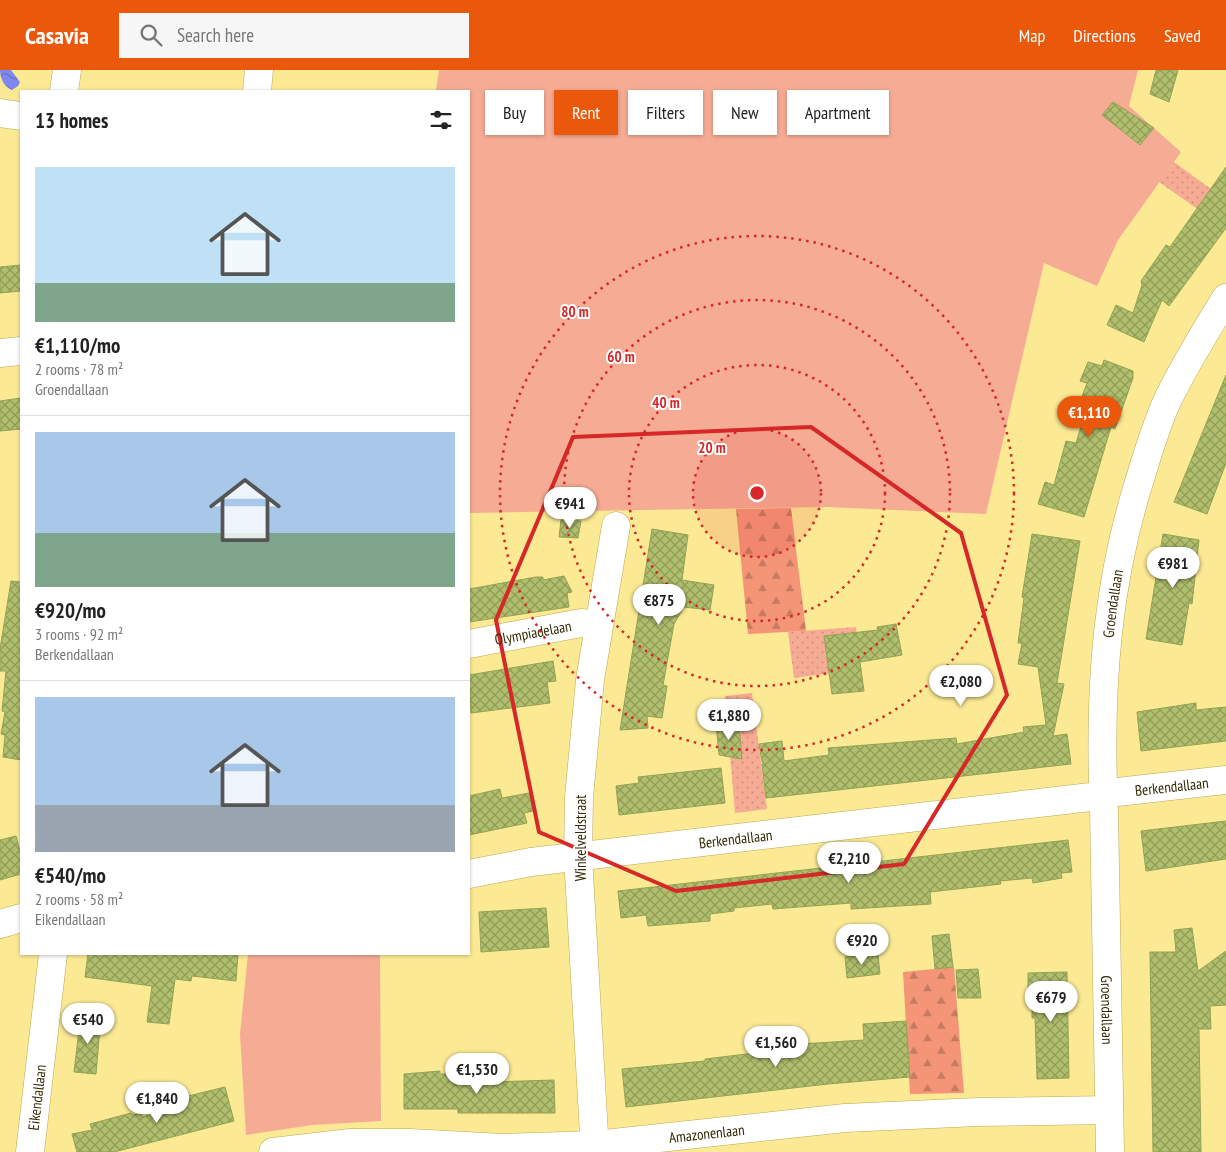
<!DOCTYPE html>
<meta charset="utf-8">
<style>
:root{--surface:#fff;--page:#f6f6f6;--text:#222;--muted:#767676;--line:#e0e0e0;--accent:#ea580c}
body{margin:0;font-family:"PT Sans Narrow",sans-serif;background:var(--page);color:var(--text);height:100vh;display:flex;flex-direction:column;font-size:19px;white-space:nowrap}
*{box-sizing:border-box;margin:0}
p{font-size:16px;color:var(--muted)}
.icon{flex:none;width:28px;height:28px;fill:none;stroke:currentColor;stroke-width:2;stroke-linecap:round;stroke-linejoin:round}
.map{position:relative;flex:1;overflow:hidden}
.sheet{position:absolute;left:20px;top:20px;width:450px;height:865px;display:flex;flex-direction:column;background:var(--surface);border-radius:0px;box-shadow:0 1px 4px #0004}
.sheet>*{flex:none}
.hud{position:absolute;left:485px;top:20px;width:475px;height:45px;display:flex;gap:10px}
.price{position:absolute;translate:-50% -42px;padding:0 11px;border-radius:18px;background:#fff;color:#222;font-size:16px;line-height:32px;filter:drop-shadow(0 1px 2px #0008)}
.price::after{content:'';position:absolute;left:50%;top:30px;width:15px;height:11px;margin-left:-8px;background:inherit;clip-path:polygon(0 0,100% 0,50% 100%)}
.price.on{background:var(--accent);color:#fff}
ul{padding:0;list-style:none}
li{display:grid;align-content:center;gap:10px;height:265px;padding:0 15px}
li+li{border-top:1px solid var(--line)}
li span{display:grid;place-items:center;height:155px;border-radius:0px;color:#555}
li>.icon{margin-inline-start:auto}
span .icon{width:90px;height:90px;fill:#fffc;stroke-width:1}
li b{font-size:21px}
h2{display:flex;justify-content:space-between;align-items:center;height:60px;padding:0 15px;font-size:21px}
.pill{padding:0 18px;border-radius:0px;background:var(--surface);box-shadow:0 1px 4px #0004;font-size:18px;line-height:45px}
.pill.on{background:var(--accent);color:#fff}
header{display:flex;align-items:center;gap:30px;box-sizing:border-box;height:70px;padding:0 25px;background:var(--accent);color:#fff}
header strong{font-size:24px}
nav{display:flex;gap:28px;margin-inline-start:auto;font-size:18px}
.search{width:350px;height:45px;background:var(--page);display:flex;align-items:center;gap:12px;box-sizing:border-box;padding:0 18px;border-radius:0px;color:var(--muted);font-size:19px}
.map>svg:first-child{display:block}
.green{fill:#f6ab94}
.forest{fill:url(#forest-firs)}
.garden{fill:url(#garden-dots)}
.water{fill:url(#water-waves)}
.building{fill:url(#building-cross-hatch);stroke:#94a251}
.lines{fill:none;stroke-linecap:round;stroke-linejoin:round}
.minor-casing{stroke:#baa854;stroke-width:29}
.minor{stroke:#fff;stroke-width:28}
.marked{fill:none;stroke:#d62828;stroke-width:4;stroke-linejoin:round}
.ring{fill:none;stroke:#d62828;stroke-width:2.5;stroke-dasharray:2.5 5}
.labels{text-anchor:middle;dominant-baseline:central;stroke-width:4;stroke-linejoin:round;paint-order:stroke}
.street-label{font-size:15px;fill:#332b06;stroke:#fff}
.centre{fill:#d62828;stroke:#fff;stroke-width:2.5}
.ring-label{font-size:15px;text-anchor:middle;font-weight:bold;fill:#d62828;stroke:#fff;stroke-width:4;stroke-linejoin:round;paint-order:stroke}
</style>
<header>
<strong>Casavia</strong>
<div class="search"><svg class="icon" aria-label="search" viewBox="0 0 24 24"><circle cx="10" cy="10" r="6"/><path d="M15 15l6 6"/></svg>Search here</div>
<nav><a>Map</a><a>Directions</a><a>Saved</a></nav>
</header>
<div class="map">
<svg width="1226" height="1082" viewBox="0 0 1226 1082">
<defs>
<pattern id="forest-firs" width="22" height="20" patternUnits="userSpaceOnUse" patternTransform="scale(1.25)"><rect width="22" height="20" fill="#f49578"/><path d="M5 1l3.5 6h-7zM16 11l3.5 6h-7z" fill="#c67a60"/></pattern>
<pattern id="garden-dots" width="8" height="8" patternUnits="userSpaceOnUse" patternTransform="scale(1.25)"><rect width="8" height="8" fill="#f6ab94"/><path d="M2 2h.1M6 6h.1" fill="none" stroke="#d3937e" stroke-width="1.8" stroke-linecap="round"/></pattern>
<pattern id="water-waves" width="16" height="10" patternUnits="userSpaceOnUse" patternTransform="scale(1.25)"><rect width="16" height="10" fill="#7f88f0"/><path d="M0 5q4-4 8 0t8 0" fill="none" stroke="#696fc0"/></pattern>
<pattern id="building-cross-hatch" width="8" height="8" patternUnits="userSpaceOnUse" patternTransform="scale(1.25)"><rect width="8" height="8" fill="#b0bf6e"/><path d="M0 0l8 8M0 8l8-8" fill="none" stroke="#909b58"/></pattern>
</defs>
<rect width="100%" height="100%" fill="#fbe994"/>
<path class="green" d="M439,0H1138L1129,36L1181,82L1118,170L1097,216L1044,193L986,444L827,437L469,443V21H436Z
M248,884H380L381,1051L312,1055L246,1065L240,964Z"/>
<path class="forest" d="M791,438L806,561L748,564L736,439Z
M954,897L964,1023L910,1024L903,902Z"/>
<path class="garden" d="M1174,92L1226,130V159L1159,112Z
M856,557L861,599L794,608L788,562Z
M752,623L767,739L735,743L725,626Z"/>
<path class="water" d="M0,0H11L20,12L18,16L12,20C4,17 0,8 0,0Z"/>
<path class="building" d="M1156,0H1178L1169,32L1150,24Z
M1113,32L1154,58L1140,75L1102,45Z
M1226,97V158L1169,236L1162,230L1144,272L1107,255L1116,235L1133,243L1142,215L1141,211L1166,175L1170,177Z
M21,195V221L0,223V197Z
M1104,290L1133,301V308L1115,359L1111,357L1084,447L1038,434L1045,412L1054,415L1066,371L1076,373L1085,343L1077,340L1087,313L1080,311L1088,292L1102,296Z
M1226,305V393L1207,444L1174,432Z
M21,328V359L0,361V331Z
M561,450L581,451L578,468L559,467Z
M652,459L688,465L682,510L714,515L710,540L684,537L674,554L663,615L667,616L662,648L647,646L648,658L620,660Z
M1032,464L1080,471L1057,613L1064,614L1053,666L1067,664L1071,694L766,728L762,694L764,692H762L759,674L782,671L784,691L829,685L828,678L956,668L957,674L1024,662L1023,657L1046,655L1038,597L1018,594L1022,573H1018L1024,528L1022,527Z
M1163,464L1199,470L1192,534L1189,533L1182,575L1146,569Z
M564,506L572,522L567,523L569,537L469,552V519L536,507H543V510Z
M11,511L21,512V690L3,687L5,665L1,664L5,642L2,641L6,601H0V579Z
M896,554L902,585L860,592L864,621L832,624L824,566L878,560L877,557Z
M553,591L556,611L547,612L550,633L471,643L469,605Z
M1196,633V640L1226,637V671L1141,681L1137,642Z
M716,654L739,656L742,689L719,685Z
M721,698L725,733L619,745L616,716L639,713L638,707Z
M500,719L502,728L529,723L533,741L524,743L527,753L469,765V726Z
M1226,751V789L1146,801L1141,761Z
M16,766L21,785V804L0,810V770Z
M1068,770L1072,802L1061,803L1062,808L1033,813L1032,808L1000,811L1001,814L930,822L931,834L851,839V833L773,839L772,834L734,838V841L710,844V851L648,856L646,845L621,848L618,821Z
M546,838L549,877L481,882L479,842Z
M1192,858L1198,901L1226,881V935L1210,936L1211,959H1199L1201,1082H1153L1150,882H1176L1174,860Z
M949,864L953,897L935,899L932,866Z
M88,884H238L236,911L192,906L191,911L175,909L169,954L147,952L152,916L85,907Z
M878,884L880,904L847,908L845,887Z
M978,899L981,928H958L956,900Z
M1067,902L1069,1008L1037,1009L1035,948H1032V927H1028V903Z
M81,943L99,945L97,957L100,958L96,1004L74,1002Z
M906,951L910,1007L828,1014L626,1037L622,999L705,991V989L763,982L766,980L765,971L777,970L784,975L864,970L863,954Z
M440,1001V1004H446V1007L490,1008V1012L554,1010L555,1043H458V1039H404V1004Z
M225,1017L234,1051L114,1082H77L72,1064L92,1060L90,1054L131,1043L132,1045L141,1043L142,1047L186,1036L184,1027Z"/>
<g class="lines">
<defs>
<g id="minor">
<path d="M64,21L67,0"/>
<path d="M257,21L259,0"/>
<path d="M0,43L21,46"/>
<path d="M0,283L21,281"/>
<path id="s1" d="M469,574L581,553L598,555"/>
<path id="s2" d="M1103,712C1100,608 1108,512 1139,412C1148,383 1156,354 1169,327C1186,293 1206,260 1226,228"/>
<path id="s3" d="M1117,722L1226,710"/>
<path id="s4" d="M1104,739L1110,1082"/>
<path id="s5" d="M469,804L531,792L1091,727"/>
<path d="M0,854L21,848"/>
<path id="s6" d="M30,1082L53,884"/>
<path id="s7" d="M273,1082L350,1073H410L503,1078L595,1075L845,1048L978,1042L1109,1040"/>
<path d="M595,1082L578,786L579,727L590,610L616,456"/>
</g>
</defs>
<use href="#minor" class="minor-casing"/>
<use href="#minor" class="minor"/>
</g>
<path class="marked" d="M811,357L961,463L1007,625L904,794L676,821L539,762L496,550L573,367Z"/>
<circle cx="757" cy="423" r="64" fill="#d62828" fill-opacity=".12"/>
<g class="ring">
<circle cx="757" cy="423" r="64"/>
<circle cx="757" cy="423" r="128"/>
<circle cx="757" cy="423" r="193"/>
<circle cx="757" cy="423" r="257"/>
</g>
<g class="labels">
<g class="street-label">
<text stroke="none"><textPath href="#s2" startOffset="179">Groendallaan</textPath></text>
<text stroke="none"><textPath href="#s1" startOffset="65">Olympiadelaan</textPath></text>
<text stroke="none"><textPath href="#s3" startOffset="55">Berkendallaan</textPath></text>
<text transform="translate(580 768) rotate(-90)">Winkelveldstraat</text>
<text stroke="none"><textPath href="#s5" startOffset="269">Berkendallaan</textPath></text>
<text stroke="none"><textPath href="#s4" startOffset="201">Groendallaan</textPath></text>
<text stroke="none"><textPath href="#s6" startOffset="55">Eikendallaan</textPath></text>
<text stroke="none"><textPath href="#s7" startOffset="435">Amazonenlaan</textPath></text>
</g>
</g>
<circle cx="757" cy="423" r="8" class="centre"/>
<g class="ring-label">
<text x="575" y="247">80 m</text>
<text x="621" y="292">60 m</text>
<text x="666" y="338">40 m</text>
<text x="712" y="383">20 m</text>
</g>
</svg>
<b class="price on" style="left:1089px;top:368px">€1,110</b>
<b class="price" style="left:570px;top:459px">€941</b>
<b class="price" style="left:1173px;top:519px">€981</b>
<b class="price" style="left:659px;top:556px">€875</b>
<b class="price" style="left:961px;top:637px">€2,080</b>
<b class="price" style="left:729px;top:671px">€1,880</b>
<b class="price" style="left:849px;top:814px">€2,210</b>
<b class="price" style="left:862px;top:896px">€920</b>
<b class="price" style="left:1051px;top:953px">€679</b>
<b class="price" style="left:88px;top:975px">€540</b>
<b class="price" style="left:776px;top:998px">€1,560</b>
<b class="price" style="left:477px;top:1025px">€1,530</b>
<b class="price" style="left:157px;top:1054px">€1,840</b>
<div class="hud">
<a class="pill">Buy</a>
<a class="pill on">Rent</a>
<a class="pill">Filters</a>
<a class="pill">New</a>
<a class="pill">Apartment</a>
</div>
<section class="sheet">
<h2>13 homes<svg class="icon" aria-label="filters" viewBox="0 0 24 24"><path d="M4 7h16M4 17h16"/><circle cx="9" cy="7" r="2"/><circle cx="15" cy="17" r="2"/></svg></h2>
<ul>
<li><span style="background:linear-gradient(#bfe0f5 75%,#7fa58c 0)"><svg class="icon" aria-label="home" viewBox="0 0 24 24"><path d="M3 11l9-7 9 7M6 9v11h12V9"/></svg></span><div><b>€1,110/mo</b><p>2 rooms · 78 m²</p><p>Groendallaan</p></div></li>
<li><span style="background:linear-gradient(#a9c7e8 65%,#7fa58c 0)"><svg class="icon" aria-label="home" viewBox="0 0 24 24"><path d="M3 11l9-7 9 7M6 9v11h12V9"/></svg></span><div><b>€920/mo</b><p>3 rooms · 92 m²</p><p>Berkendallaan</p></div></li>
<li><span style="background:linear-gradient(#a9c7e8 70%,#9aa5b1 0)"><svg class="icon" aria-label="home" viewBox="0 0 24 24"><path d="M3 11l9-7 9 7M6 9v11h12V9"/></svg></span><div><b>€540/mo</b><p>2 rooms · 58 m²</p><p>Eikendallaan</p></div></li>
</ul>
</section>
</div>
